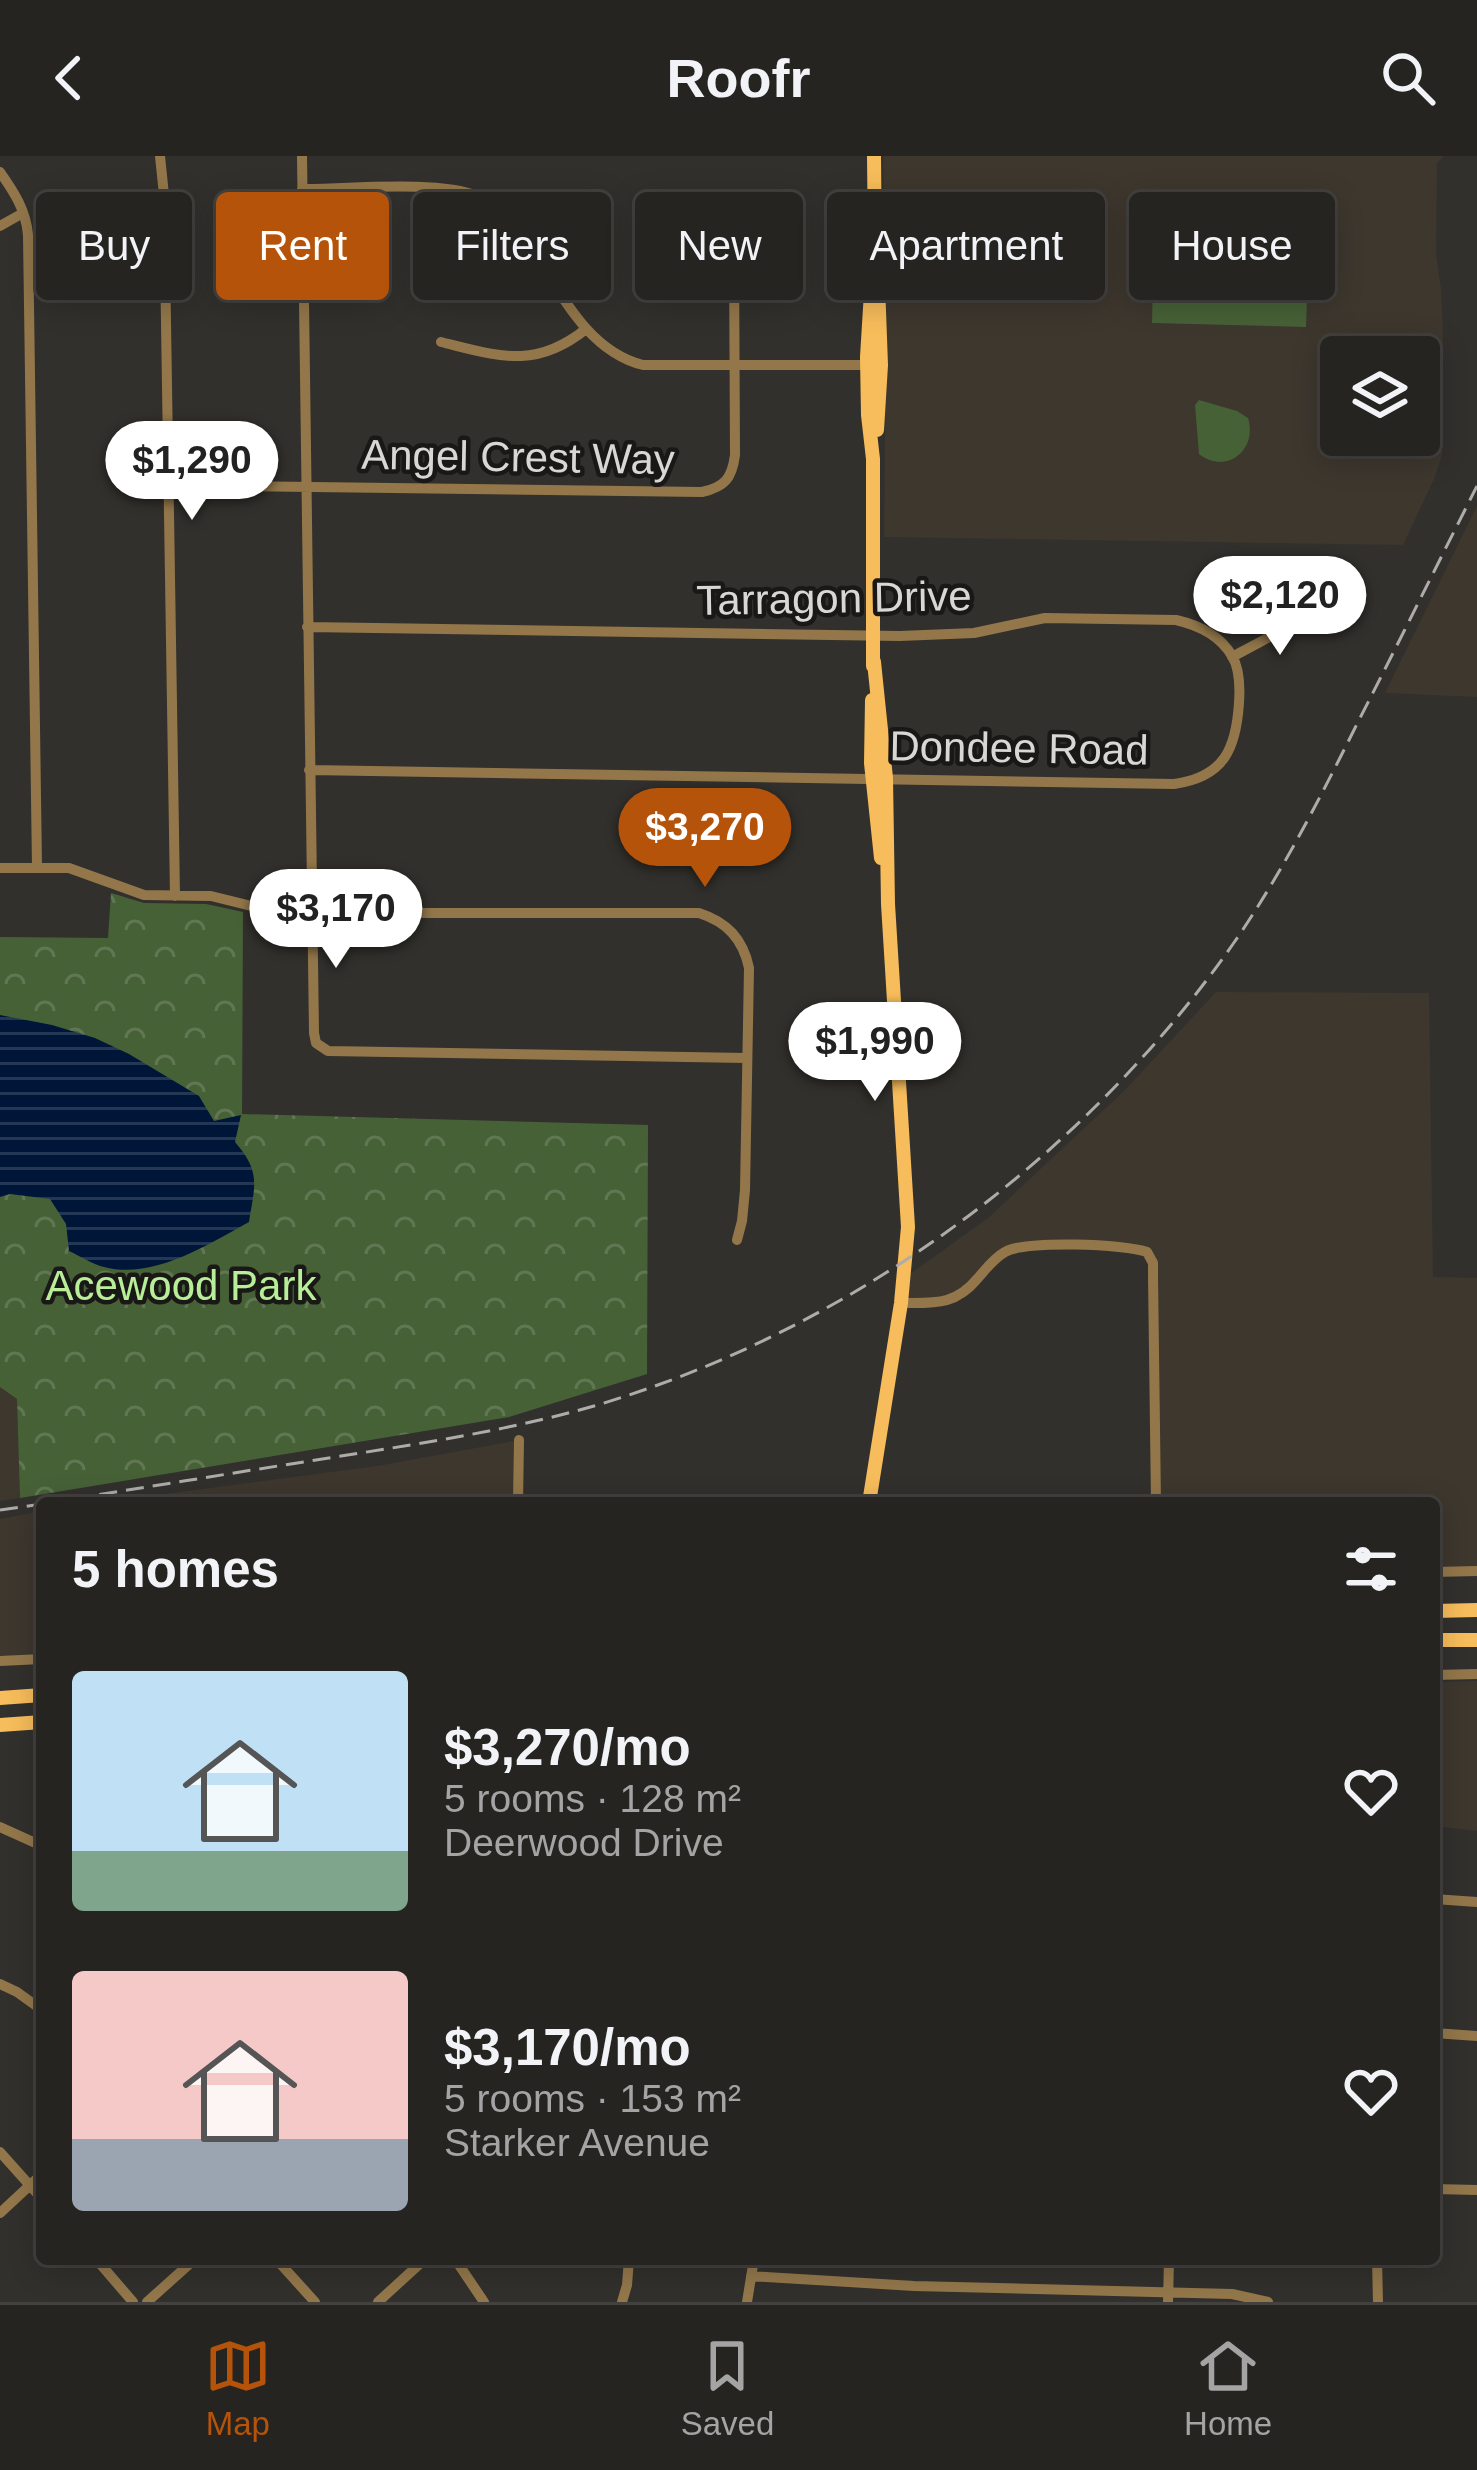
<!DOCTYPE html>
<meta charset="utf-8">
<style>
:root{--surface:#262421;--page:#2e2c2a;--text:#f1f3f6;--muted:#a4a4a5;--line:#42413f;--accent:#b45309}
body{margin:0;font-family:Helvetica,sans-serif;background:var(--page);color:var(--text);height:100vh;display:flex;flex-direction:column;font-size:45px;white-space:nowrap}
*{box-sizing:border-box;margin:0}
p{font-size:39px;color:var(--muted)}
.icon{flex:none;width:66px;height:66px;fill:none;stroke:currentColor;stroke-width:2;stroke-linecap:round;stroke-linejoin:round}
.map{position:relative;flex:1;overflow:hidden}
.drawer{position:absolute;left:36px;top:1341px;width:1404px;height:768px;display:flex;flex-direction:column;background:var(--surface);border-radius:12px;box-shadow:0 6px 30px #0003,0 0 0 3px var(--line)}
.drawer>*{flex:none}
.top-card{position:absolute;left:36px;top:36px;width:1407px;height:108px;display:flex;gap:24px}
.buttons{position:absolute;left:1320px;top:180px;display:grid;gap:24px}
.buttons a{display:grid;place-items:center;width:120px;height:120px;border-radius:12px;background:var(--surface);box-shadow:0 6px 30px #0003,0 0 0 3px var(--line);font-size:60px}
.price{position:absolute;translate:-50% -102px;padding:0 27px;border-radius:42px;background:#fff;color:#222;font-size:39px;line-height:78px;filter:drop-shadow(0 3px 6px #0008)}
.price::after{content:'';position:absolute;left:50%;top:72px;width:36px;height:27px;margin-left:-18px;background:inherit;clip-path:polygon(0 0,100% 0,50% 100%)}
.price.on{background:var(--accent);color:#fff}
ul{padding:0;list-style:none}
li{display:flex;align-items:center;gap:36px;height:300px;padding:0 36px}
li span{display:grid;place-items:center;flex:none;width:336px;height:240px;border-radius:12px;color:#555}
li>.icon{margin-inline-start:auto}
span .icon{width:144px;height:144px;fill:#fffc;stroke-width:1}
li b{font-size:51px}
h2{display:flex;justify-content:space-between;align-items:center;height:144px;padding:0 36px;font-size:51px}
.pill{padding:0 42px;border-radius:12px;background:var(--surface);box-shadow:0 6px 30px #0003,0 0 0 3px var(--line);font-size:42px;line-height:108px}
.pill.on{background:var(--accent);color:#fff}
header{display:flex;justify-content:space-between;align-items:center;height:156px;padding:0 36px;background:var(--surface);font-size:54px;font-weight:600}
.dock{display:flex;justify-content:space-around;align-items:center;height:168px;border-top:3px solid var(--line);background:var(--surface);font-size:33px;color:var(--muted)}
.dock a{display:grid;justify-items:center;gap:6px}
.dock .on{color:var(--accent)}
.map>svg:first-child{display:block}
.built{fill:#3d372e;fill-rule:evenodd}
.grass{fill:#476137}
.park{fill:url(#park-crowns)}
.water{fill:url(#water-rules)}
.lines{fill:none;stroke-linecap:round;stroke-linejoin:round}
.minor{stroke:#93774b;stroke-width:10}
.major{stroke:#f7bc5b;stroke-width:14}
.rail{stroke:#aeaca9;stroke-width:3;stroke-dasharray:18 9;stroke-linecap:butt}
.labels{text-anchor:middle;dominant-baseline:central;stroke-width:9;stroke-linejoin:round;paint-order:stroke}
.street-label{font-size:42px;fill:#d8d7d4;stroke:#191816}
.park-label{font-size:42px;fill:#b8ee98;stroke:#191816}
</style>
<header><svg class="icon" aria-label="back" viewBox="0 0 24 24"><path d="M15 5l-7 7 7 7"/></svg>Roofr<svg class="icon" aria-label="search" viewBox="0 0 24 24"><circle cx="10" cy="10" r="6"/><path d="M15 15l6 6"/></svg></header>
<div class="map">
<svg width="1477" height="2146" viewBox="0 0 1477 2146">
<defs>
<pattern id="park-crowns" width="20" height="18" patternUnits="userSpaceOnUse" patternTransform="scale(3)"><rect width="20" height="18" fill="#476137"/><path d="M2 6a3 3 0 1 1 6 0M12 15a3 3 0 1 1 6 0" fill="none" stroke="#617753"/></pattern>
<pattern id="water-rules" width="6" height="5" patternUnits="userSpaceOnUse" patternTransform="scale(3)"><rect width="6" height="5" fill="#001639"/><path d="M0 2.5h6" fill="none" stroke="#243755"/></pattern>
</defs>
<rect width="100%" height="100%" fill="#32302c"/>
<path class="built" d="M883,0H1444L1437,7L1436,97L1441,133L1443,174L1442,299L1434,323L1403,389L884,381L886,185ZM1341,201H1419V279H1341Z
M1477,350V541L1385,537Z
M1216,836L1429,837L1433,1121L1477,1122V1415L1434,1416V1347H1156L1153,1120L1144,1094L1044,1089L1004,1096L962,1139L901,1147L903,1123L988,1062L1124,935Z
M0,1231L17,1243L20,1342L0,1345Z
M519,1284L518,1347H96L377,1310Z
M42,1355V1503L0,1505V1363Z
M1477,1525V1675L1434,1670V1526Z"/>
<path class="grass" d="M1154,81L1309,85L1306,171L1152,167Z
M1199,244L1237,255L1248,262C1258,294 1226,319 1199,298L1195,249Z"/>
<path class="park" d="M111,737L144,747L206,748L243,756L242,958L648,969L647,1218L509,1261L20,1342L17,1243L0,1231V781L108,782Z"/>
<path class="water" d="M0,859L52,869L95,882L129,898L199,940L214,965L241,959L235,986C261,1016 255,1029 249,1066C207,1089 153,1124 104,1111C92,1108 80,1100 69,1095L66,1068L50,1043L10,1038L0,1041Z"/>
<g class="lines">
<path class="minor" d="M160,0L164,39L175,740
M302,0L314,877L316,887L328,895L746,902
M0,16C14,36 26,54 28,79L37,711
M302,33C350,33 437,24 478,40C501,48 512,65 525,83C558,130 584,194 643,209H872
M0,70L23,57
M441,186C498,200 535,214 586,173
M168,329L702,336C725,331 732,322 735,299L734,92C724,50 695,35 653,39
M307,471L900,480L974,477L1045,462L1176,464C1198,469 1220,479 1232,500C1240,513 1240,532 1239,547C1236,593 1224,621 1174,628L309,614
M1232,501L1305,462
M0,712H69L144,739L211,740L264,753L296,757H699C727,766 743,783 749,812L745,1034L742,1065L737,1084
M901,1147C934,1147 955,1150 978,1122C986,1113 994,1102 1005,1096C1025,1084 1126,1088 1147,1096L1153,1107V1120L1156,1347
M518,1347L519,1284
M1434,1416L1477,1415
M0,1505L42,1503
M1434,1519L1477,1518
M0,1671L42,1690
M1434,1743L1477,1746
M0,1828L17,1836L42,1854
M1434,1877L1477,1880
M0,1996L42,2043
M1434,2033L1477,2034
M0,2057L42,2018
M96,2103L133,2146
M276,2103L315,2146
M455,2103L484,2146
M1377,2103L1378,2146
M751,2120L914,2130L1232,2138L1268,2146
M147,2146L195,2103
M378,2146L425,2103
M622,2146L627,2129L629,2103
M747,2146L754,2103
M1168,2146L1169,2103"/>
<path class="major" d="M874,0L875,94
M877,274L881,209L878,128
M873,510V303L868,259L867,201L874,87
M872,544L871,607L881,702
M869,1347L901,1147L908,1071L888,748L886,622L874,506
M1434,1455L1477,1454
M1434,1484H1477
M0,1542L42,1539
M0,1569L42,1566"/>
<path class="rail" d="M46,1347C136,1333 226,1318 316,1304C410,1289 503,1276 594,1250C848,1175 1081,1005 1233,788C1281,719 1320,642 1358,566C1398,488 1437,409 1477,330
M0,1354L42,1348"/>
</g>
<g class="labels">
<g class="street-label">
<text transform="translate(518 301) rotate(1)">Angel Crest Way</text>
<text transform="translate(834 442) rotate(-1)">Tarragon Drive</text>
<text transform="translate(1019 592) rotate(1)">Dondee Road</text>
</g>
<g class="park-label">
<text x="181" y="1129">Acewood Park</text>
</g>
</g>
</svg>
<div class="buttons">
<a><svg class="icon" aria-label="layers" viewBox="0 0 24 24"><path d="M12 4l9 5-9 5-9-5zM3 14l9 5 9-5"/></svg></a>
</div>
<b class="price" style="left:192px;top:367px">$1,290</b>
<b class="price" style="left:1280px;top:502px">$2,120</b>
<b class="price on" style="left:705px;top:734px">$3,270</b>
<b class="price" style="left:336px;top:815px">$3,170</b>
<b class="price" style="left:875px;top:948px">$1,990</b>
<div class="top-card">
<a class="pill">Buy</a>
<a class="pill on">Rent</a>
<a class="pill">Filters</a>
<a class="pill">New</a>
<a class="pill">Apartment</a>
<a class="pill">House</a>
</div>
<section class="drawer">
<h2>5 homes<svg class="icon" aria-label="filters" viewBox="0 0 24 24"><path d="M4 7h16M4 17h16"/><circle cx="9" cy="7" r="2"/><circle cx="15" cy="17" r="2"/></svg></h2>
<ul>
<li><span style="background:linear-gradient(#bfe0f5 75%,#7fa58c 0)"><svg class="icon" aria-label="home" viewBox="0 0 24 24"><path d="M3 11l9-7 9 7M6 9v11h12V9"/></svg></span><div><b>$3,270/mo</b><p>5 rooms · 128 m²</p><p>Deerwood Drive</p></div><svg class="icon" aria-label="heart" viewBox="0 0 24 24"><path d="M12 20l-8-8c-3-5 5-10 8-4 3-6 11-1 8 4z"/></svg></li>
<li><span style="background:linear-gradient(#f6c9c9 70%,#9aa5b1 0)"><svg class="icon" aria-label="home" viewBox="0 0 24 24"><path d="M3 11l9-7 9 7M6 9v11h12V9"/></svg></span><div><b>$3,170/mo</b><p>5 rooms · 153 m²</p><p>Starker Avenue</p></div><svg class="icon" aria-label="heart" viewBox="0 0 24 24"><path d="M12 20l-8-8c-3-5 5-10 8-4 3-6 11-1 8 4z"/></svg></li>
</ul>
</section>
</div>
<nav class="dock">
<a class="on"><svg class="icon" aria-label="map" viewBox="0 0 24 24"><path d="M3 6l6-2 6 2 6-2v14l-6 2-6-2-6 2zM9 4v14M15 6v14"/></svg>Map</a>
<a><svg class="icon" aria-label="saved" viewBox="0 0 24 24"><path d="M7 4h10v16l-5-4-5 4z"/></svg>Saved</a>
<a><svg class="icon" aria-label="home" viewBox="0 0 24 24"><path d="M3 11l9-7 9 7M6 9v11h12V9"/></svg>Home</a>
</nav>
